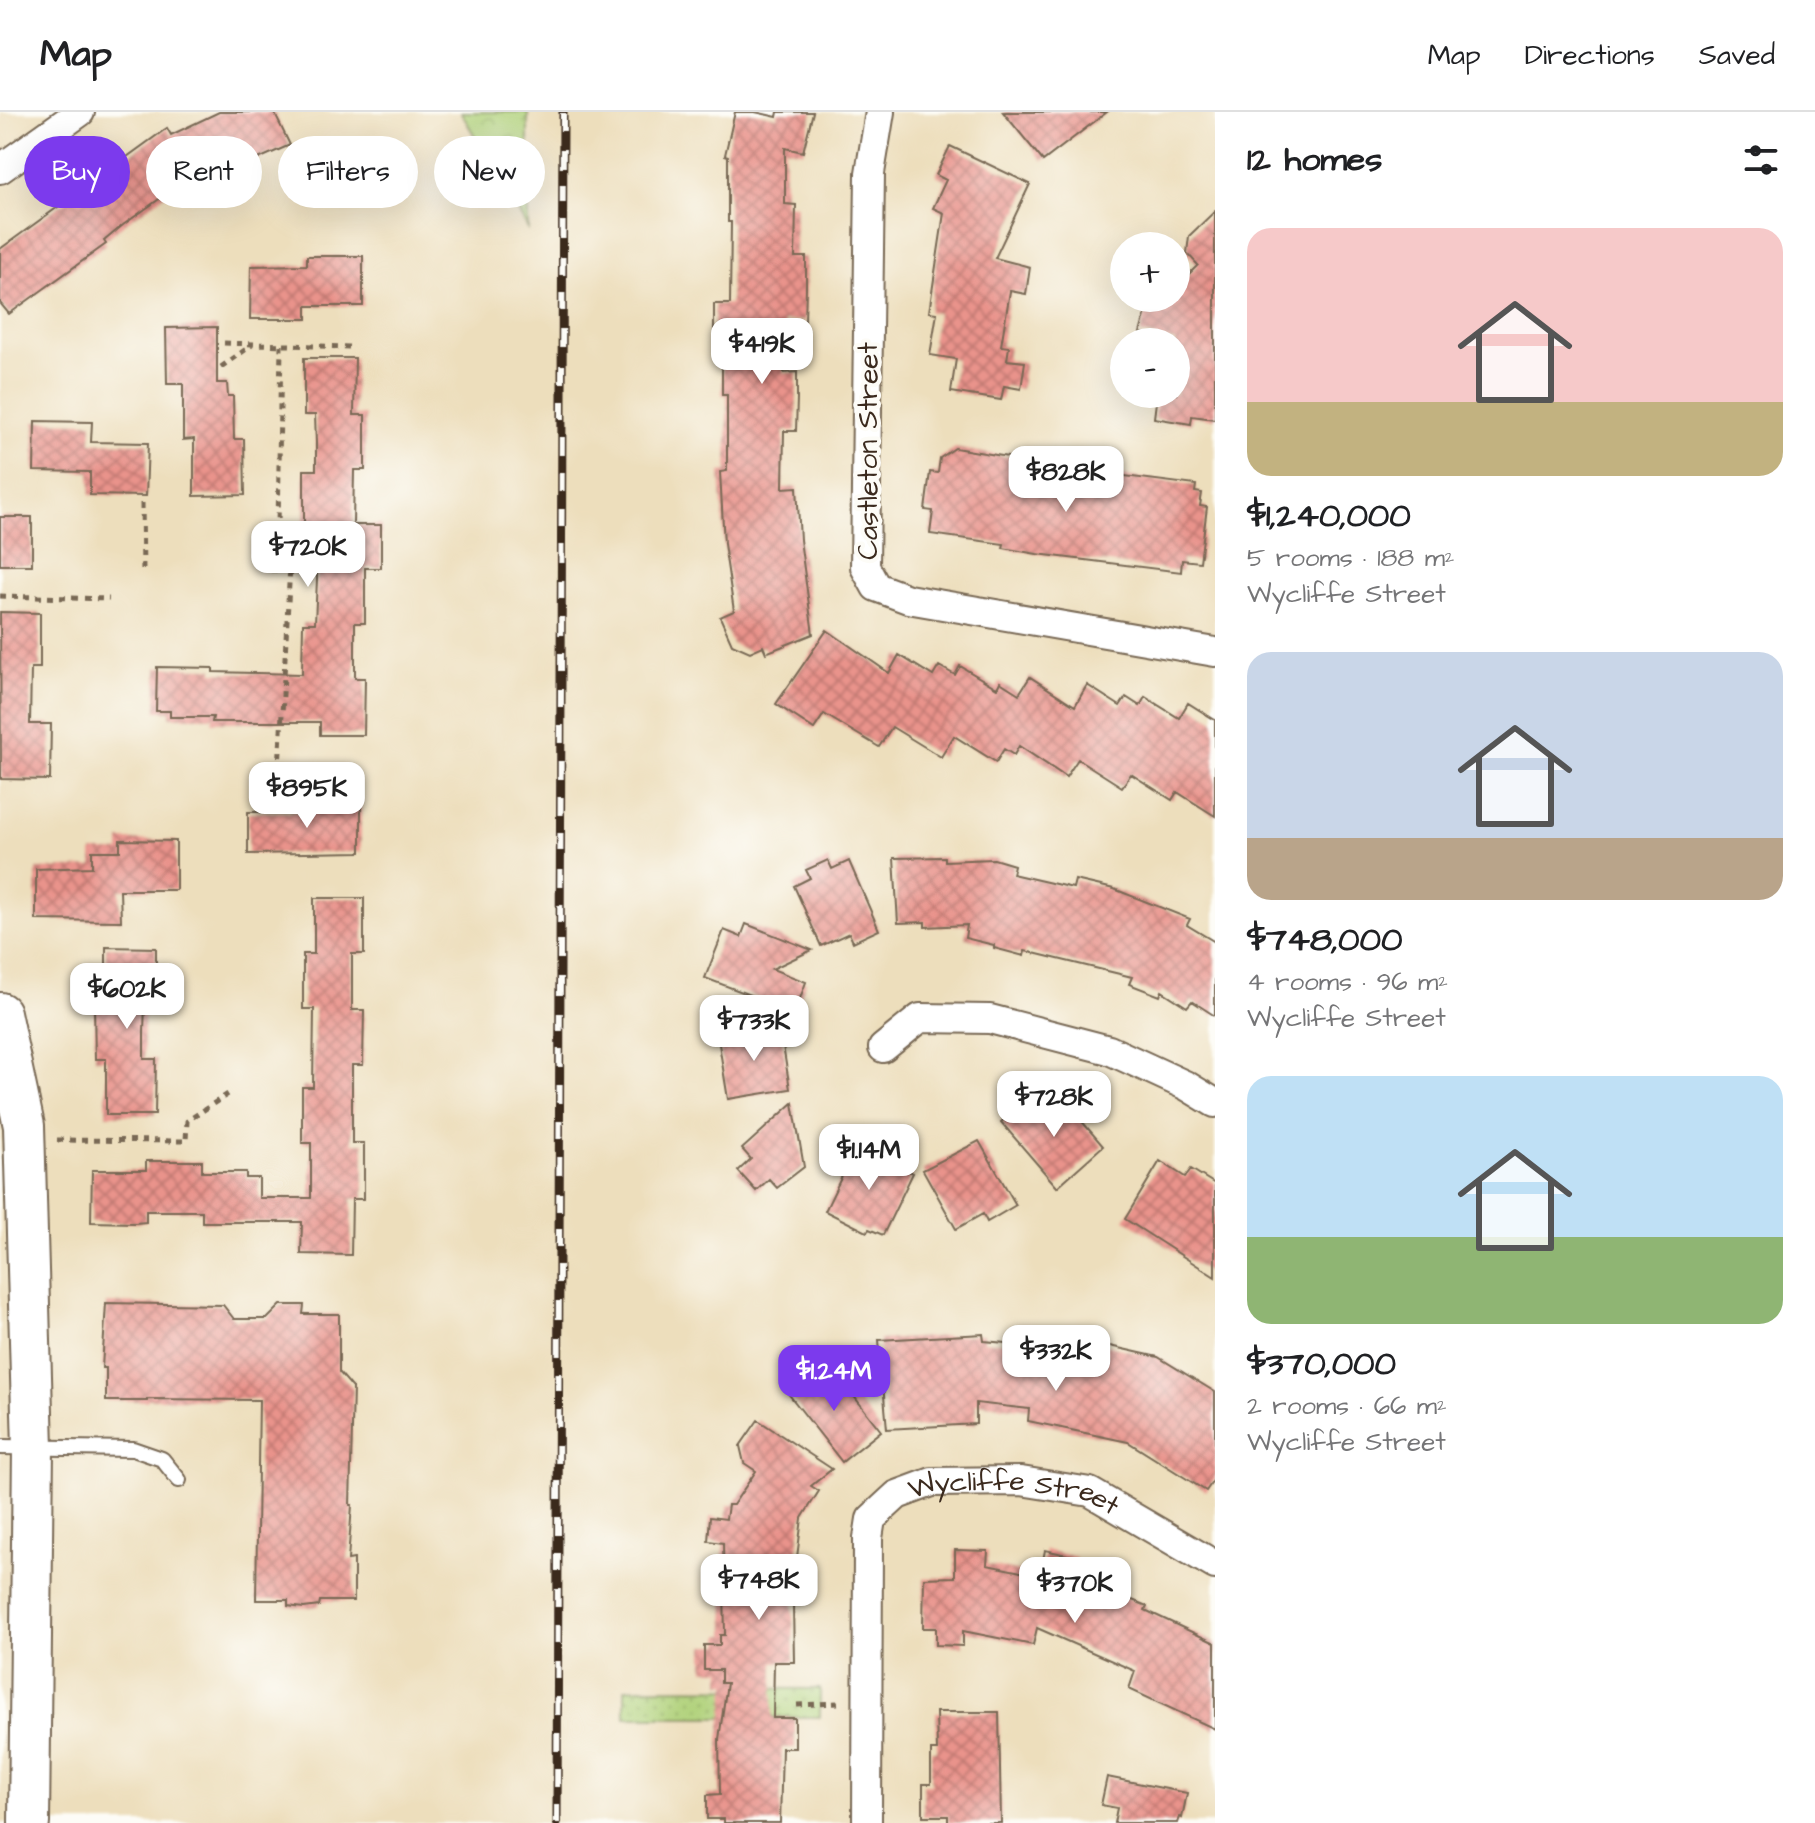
<!DOCTYPE html>
<meta charset="utf-8">
<style>
:root{--surface:#fff;--page:#f2f2f2;--text:#202124;--muted:#757577;--line:#e0e0e0;--accent:#7c3aed}
body{margin:0;font-family:"Architects Daughter",sans-serif;background:var(--page);color:var(--text);height:100vh;display:flex;flex-direction:column;font-size:30px;white-space:nowrap}
*{box-sizing:border-box;margin:0}
p{font-size:26px;color:var(--muted)}
.icon{flex:none;width:44px;height:44px;fill:none;stroke:currentColor;stroke-width:2;stroke-linecap:round;stroke-linejoin:round}
.map{position:relative;flex:1;overflow:hidden}
.side{display:flex;flex-direction:column;background:var(--surface);width:600px}
.side>*{flex:none}
.top-card{position:absolute;left:24px;top:24px;width:760px;height:72px;display:flex;gap:16px}
.fabs{position:absolute;left:1110px;top:120px;display:grid;gap:16px}
.fabs a{display:grid;place-items:center;width:80px;height:80px;border-radius:50%;background:var(--surface);box-shadow:0 8px 32px #0002;font-size:40px}
.price{position:absolute;translate:-50% -68px;padding:0 18px;border-radius:16px;background:#fff;color:#222;font-size:26px;line-height:52px;filter:drop-shadow(0 2px 4px #0008)}
.price::after{content:'';position:absolute;left:50%;top:48px;width:24px;height:18px;margin-left:-12px;background:inherit;clip-path:polygon(0 0,100% 0,50% 100%)}
.price.selected{background:var(--accent);color:#fff}
ul{padding:0;list-style:none}
li{display:grid;align-content:center;gap:16px;height:424px;padding:0 32px}
li span{display:grid;place-items:center;height:248px;border-radius:24px;color:#555}
li>.icon{margin-inline-start:auto}
span .icon{width:144px;height:144px;fill:#fffc;stroke-width:1}
li b{font-size:34px}
h2{display:flex;justify-content:space-between;align-items:center;height:96px;padding:0 32px;font-size:34px}
.pill{padding:0 28px;border-radius:36px;background:var(--surface);box-shadow:0 8px 32px #0002;font-size:28px;line-height:72px}
.pill.selected{background:var(--accent);color:#fff}
header{display:flex;align-items:center;gap:48px;box-sizing:border-box;height:112px;padding:0 40px;background:var(--surface);border-bottom:2px solid var(--line)}
header strong{font-size:38px}
nav{display:flex;gap:44px;margin-inline-start:auto;font-size:28px}
main{display:flex;flex:1;min-height:0}
.map>svg:first-child{display:block}
.grass{fill:url(#grass-dots);stroke:#767e4c;stroke-width:2}
.park{fill:url(#park-crowns);stroke:#767e4c;stroke-width:2}
.building{fill:url(#building-cross-hatch)}
.lines{fill:none;stroke-linecap:round;stroke-linejoin:round}
.lane-casing{stroke:#796955;stroke-width:18}
.street-casing{stroke:#796955;stroke-width:32}
.secondary-casing{stroke:#796955;stroke-width:44}
.path{stroke:#796955;stroke-width:5;stroke-dasharray:6 6;stroke-linecap:butt}
.lane{stroke:#fff;stroke-width:14}
.street{stroke:#fff;stroke-width:28}
.secondary{stroke:#fff;stroke-width:40}
.rail-casing{stroke:#3b2a1e;stroke-width:9}
.rail{stroke:#fdfcf7;stroke-width:6;stroke-dasharray:18;stroke-linecap:butt}
.labels{text-anchor:middle;dominant-baseline:central;stroke-width:8;stroke-linejoin:round;paint-order:stroke}
.street-label{font-size:28px;fill:#3b2a1e;stroke:#fdfcf7}
</style>
<header>
<strong>Map</strong>
<nav><a>Map</a><a>Directions</a><a>Saved</a></nav>
</header>
<main>
<div class="map">
<svg width="1215" height="1711" viewBox="0 0 1215 1711">
<defs>
<pattern id="grass-dots" width="8" height="8" patternUnits="userSpaceOnUse" patternTransform="scale(2)"><rect width="8" height="8" fill="#b0d17a"/><path d="M2 2h.1M6 6h.1" fill="none" stroke="#98b469" stroke-width="1.8" stroke-linecap="round"/></pattern>
<pattern id="park-crowns" width="20" height="18" patternUnits="userSpaceOnUse" patternTransform="scale(2)"><rect width="20" height="18" fill="#b0d17a"/><path d="M2 6a3 3 0 1 1 6 0M12 15a3 3 0 1 1 6 0" fill="none" stroke="#98b469"/></pattern>
<pattern id="building-cross-hatch" width="8" height="8" patternUnits="userSpaceOnUse" patternTransform="scale(2)"><rect width="8" height="8" fill="#e9938b"/><path d="M0 0l8 8M0 8l8-8" fill="none" stroke="#be7871"/></pattern>
</defs>
<rect width="100%" height="100%" fill="#fdfcf7"/>
<filter id="ink" filterUnits="userSpaceOnUse"><feTurbulence type="fractalNoise" baseFrequency=".0125" numOctaves="2"/><feDisplacementMap in="SourceGraphic" scale="16" xChannelSelector="R" yChannelSelector="G"/><feConvolveMatrix kernelMatrix="1 2 1 2 8 2 1 2 1" color-interpolation-filters="sRGB"/></filter>
<filter id="wash" filterUnits="userSpaceOnUse"><feTurbulence type="fractalNoise" baseFrequency=".006" numOctaves="4" result="noise"/><feDisplacementMap in="SourceGraphic" scale="32" xChannelSelector="R" yChannelSelector="G"/><feGaussianBlur stdDeviation="1.8" result="paint"/><feColorMatrix in="noise" values="0 0 0 0 0 0 0 0 0 0 0 0 0 0 0 0 0 1.4 0 .05"/><feComposite in="paint" operator="in"/></filter>
<g filter="url(#wash)">
<rect width="100%" height="100%" fill="#eddebc"/>
<path class="grass" d="M625,1576L820,1577V1605H625Z"/>
<path class="park" d="M461,0H528V117Z"/>
<g id="blocks">
<path class="building" d="M219,0H274L290,33L215,66L208,52L123,113L104,129L106,132L9,202L0,191V137L167,16L171,23Z
M735,0H755L777,5L778,0H813L803,40L785,36V92L796,93L795,145H806V175L805,209H784V261L797,260V286L796,319H784L783,376L797,375L800,428L813,522L766,541L763,534L750,540L732,532L720,505L734,499L724,432L720,360L727,359V283H722V217H714V192H730L731,110H728V44L725,43Z
M1003,0H1107L1043,49Z
M950,34L1030,72L995,146L1030,155L1026,182L1010,179L1001,234L1009,235L1007,248L1025,250L1021,277L1004,274L1001,288L951,280L956,247L930,243L937,201L929,200L944,101L933,96L946,68L936,63Z
M1215,99V307L1192,304L1191,312L1154,306L1157,282H1176V230L1140,221L1150,186H1176V175L1198,153L1187,141L1189,124Z
M307,144H363V194H307V207H250L251,154L307,153Z
M217,215V271H227L228,284H233L234,327H244L245,383L194,384V327L183,328V272H167L166,216Z
M304,246H355L354,303H365V358H354L353,413H381V456H365V511H355V566H365L364,623H320V610H212L213,605H170V599H156L157,555L213,556V560L302,562L303,511H315L317,467V413H304V358H316V331L315,303H304Z
M35,309L92,310L91,330L148,331L146,384L90,383V360L34,359Z
M955,336L1032,349L1030,365L1042,367L1041,374L1102,382L1103,377L1114,379L1117,363L1196,373L1195,380L1202,381L1200,394L1207,395L1200,450L1182,448L1181,460L1037,442L1003,436L1004,432L930,422L933,399L925,398L930,360L938,361L940,346Z
M0,405H32V453H0Z
M0,500L40,501V556H31L30,612H51L50,668L1,667Z
M827,518L889,561L899,543L933,564L939,554L955,563L960,554L997,576L1000,570L1019,582L1030,565L1075,594L1087,573L1120,594L1126,585L1140,594L1145,585L1179,606L1188,591L1215,608V704L1177,680L1172,688L1131,662L1122,675L1078,647L1066,665L1019,634L1014,643L1004,637L996,650L954,624L941,645L892,615L879,635L824,602L814,617L776,592Z
M305,691H361V740L248,742V700H305Z
M120,728L176,729V778H120L121,809L36,808V757L92,755V739H120Z
M945,745V749L994,747L1014,753L1012,762L1073,776L1075,768L1114,777L1190,807L1187,813L1215,830V904L1192,889L1187,895L1162,879L1160,884L1129,872L1132,865L1025,839L1024,844L994,836V833L965,826L967,813L925,815V810L898,811L894,746Z
M828,748L832,757L849,749L879,818L853,830L849,821L821,834L794,774L810,766L806,758Z
M314,786H364V842H352V898H364L363,953H352V1031H364V1087H352L351,1143L301,1142L302,1110H202V1099H146V1110L135,1111L91,1110L92,1058H146V1049H202V1060H246V1066H259V1086H311V1031H302V975H313L314,897H303V842H314Z
M746,812L812,838L772,857L806,870L795,900L705,866L724,818L741,825Z
M106,835L156,836V892H145L144,920V947H156L155,1003H106V947H95L94,892L106,891Z
M780,915L790,977L728,987L718,926Z
M1061,985L1103,1034L1057,1075L1001,1010L1022,991L1036,1007Z
M793,991L804,1055L777,1076L769,1067L756,1079L738,1059L751,1047L742,1037Z
M979,1029L1016,1093L987,1110L983,1102L956,1117L923,1058Z
M855,1037L881,1050L882,1045L913,1061L883,1123L869,1117L867,1120L825,1099Z
M1160,1049L1185,1065L1191,1057L1215,1072V1165L1125,1107Z
M106,1191L223,1193L234,1207H267L281,1193H304L303,1202H339V1260L353,1276L350,1393H352L348,1448L354,1447V1489H320L319,1494L304,1496L288,1494V1488H256L259,1288L147,1287V1289H106V1256H102Z
M1031,1220L1061,1223L1158,1245L1215,1280V1366L1206,1379L1128,1330L1028,1309L1029,1297L976,1291V1312L887,1317L879,1228L983,1222L984,1229L1017,1232Z
M815,1258L818,1263L824,1259L832,1269L838,1264L881,1319L842,1350L787,1280Z
M758,1308L832,1357L811,1374L819,1379L802,1406L795,1461H799L800,1491H793L794,1550H774L773,1606H795V1636H782L780,1711H724V1707H707V1683L720,1682L719,1627L727,1571H721V1558H704V1533H720V1523H725L723,1431L708,1429L710,1405L726,1407L728,1393H733L756,1359L744,1351L740,1334Z
M955,1438L988,1439L987,1453L1040,1464L1045,1438L1076,1445L1074,1457L1113,1473L1110,1479L1147,1494L1145,1498L1215,1531V1617L1129,1577L1135,1559L1037,1516L1033,1533L963,1519V1534L936,1533V1516H923L924,1466L955,1465Z
M936,1600H999L1001,1711H948V1704H923V1672H931V1638H937Z
M1107,1665L1187,1681L1182,1706L1180,1705L1178,1711H1114L1117,1696L1101,1693Z"/>
</g>
</g>
<g filter="url(#ink)">
<use href="#blocks" fill-opacity="0" stroke="#796955" stroke-width="2"/>
<g class="lines">
<defs>
<path id="lane" d="M0,1335L133,1337L162,1347L179,1368"/>
<g id="street">
<path d="M880,0L870,61L865,455L876,475L908,487L1215,540"/>
<path d="M0,57L80,0"/>
<path d="M883,936L920,906L990,907L1109,938L1187,974L1215,991"/>
<path id="s1" d="M867,1711L868,1426L871,1407L897,1383L932,1370L1021,1369L1090,1380L1215,1453"/>
</g>
<path id="secondary" d="M0,901L24,1014L33,1336L29,1711"/>
</defs>
<use href="#lane" class="lane-casing"/>
<use href="#street" class="street-casing"/>
<use href="#secondary" class="secondary-casing"/>
<path class="path" d="M224,231L349,235
M221,255L252,233
M142,391L143,459
M271,458H290
M0,484L109,487
M279,657L292,416L278,415L281,233
M57,1028L186,1029L187,1009L231,980
M797,1593L838,1591"/>
<use href="#lane" class="lane"/>
<use href="#street" class="street"/>
<use href="#secondary" class="secondary"/>
<defs>
<path id="rail" d="M557,1711L563,0"/>
</defs>
<use href="#rail" class="rail-casing"/>
<use href="#rail" class="rail"/>
</g>
</g>
<g class="labels">
<g class="street-label">
<text transform="translate(868 339) rotate(-90)">Castleton Street</text>
<text stroke="none"><textPath href="#s1" startOffset="460">Wycliffe Street</textPath></text>
</g>
</g>
</svg>
<div class="fabs">
<a>+</a>
<a>−</a>
</div>
<b class="price" style="left:762px;top:274px">$419K</b>
<b class="price" style="left:1066px;top:402px">$828K</b>
<b class="price" style="left:308px;top:477px">$720K</b>
<b class="price" style="left:307px;top:718px">$895K</b>
<b class="price" style="left:127px;top:919px">$602K</b>
<b class="price" style="left:754px;top:951px">$733K</b>
<b class="price" style="left:1054px;top:1027px">$728K</b>
<b class="price" style="left:869px;top:1080px">$1.14M</b>
<b class="price" style="left:1056px;top:1281px">$332K</b>
<b class="price selected" style="left:834px;top:1301px">$1.24M</b>
<b class="price" style="left:759px;top:1510px">$748K</b>
<b class="price" style="left:1075px;top:1513px">$370K</b>
<div class="top-card">
<a class="pill selected">Buy</a>
<a class="pill">Rent</a>
<a class="pill">Filters</a>
<a class="pill">New</a>
</div>
</div>
<section class="side">
<h2>12 homes<svg class="icon" aria-label="filters" viewBox="0 0 24 24"><path d="M4 7h16M4 17h16"/><circle cx="9" cy="7" r="2"/><circle cx="15" cy="17" r="2"/></svg></h2>
<ul>
<li><span style="background:linear-gradient(#f6c9c9 70%,#c2b280 0)"><svg class="icon" aria-label="home" viewBox="0 0 24 24"><path d="M3 11l9-7 9 7M6 9v11h12V9"/></svg></span><div><b>$1,240,000</b><p>5 rooms · 188 m²</p><p>Wycliffe Street</p></div></li>
<li><span style="background:linear-gradient(#c9d6e8 75%,#b9a48a 0)"><svg class="icon" aria-label="home" viewBox="0 0 24 24"><path d="M3 11l9-7 9 7M6 9v11h12V9"/></svg></span><div><b>$748,000</b><p>4 rooms · 96 m²</p><p>Wycliffe Street</p></div></li>
<li><span style="background:linear-gradient(#bfe0f5 65%,#8fb573 0)"><svg class="icon" aria-label="home" viewBox="0 0 24 24"><path d="M3 11l9-7 9 7M6 9v11h12V9"/></svg></span><div><b>$370,000</b><p>2 rooms · 66 m²</p><p>Wycliffe Street</p></div></li>
</ul>
</section>
</main>
